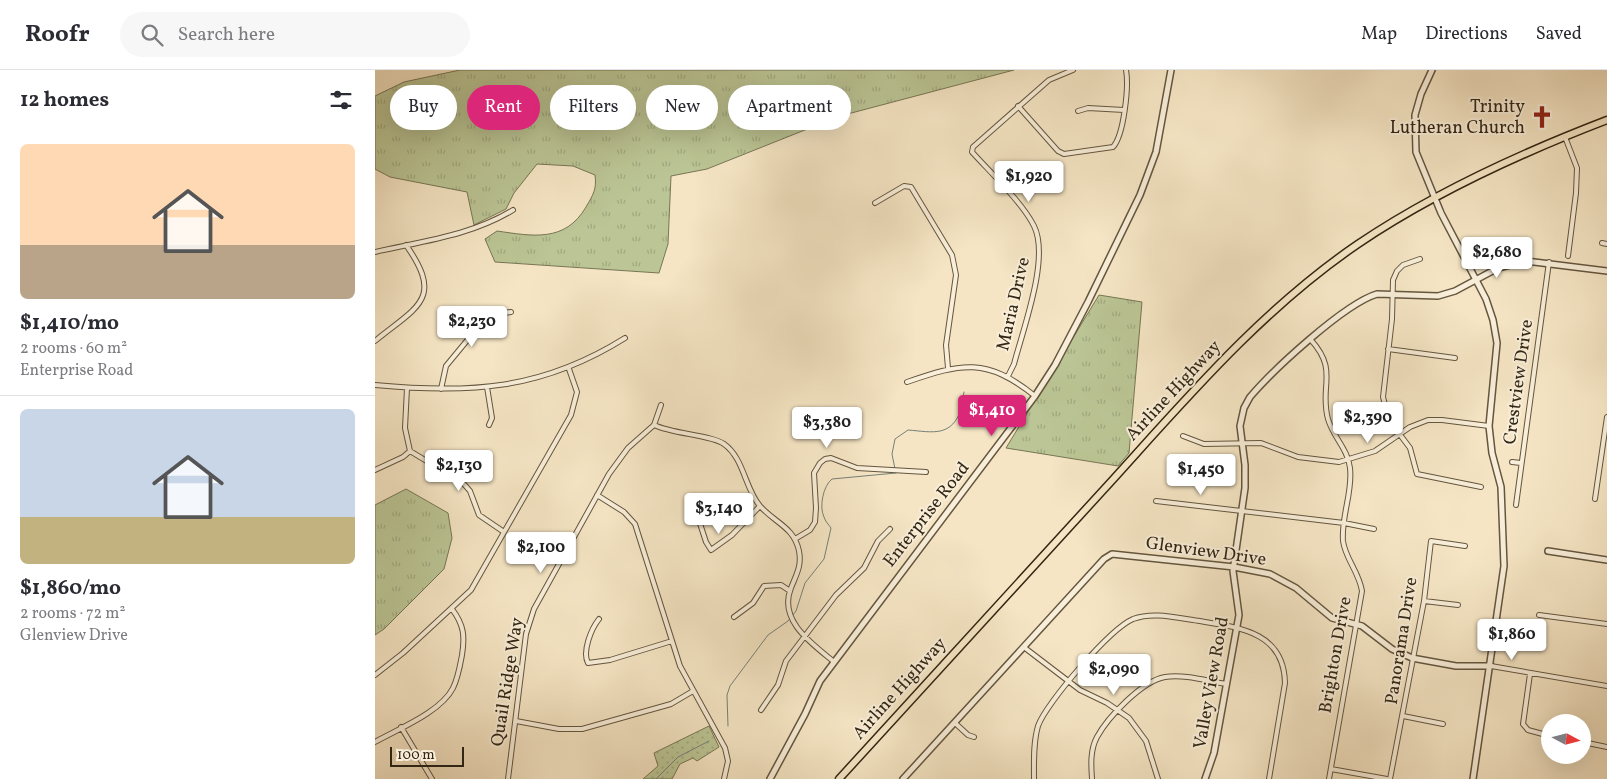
<!DOCTYPE html>
<meta charset="utf-8">
<style>
:root{--surface:#fff;--page:#f7f7f7;--text:#2b2b33;--muted:#7c7c81;--line:#e1e1e2;--accent:#db2777}
body{margin:0;font-family:Vollkorn,serif;background:var(--page);color:var(--text);height:100vh;display:flex;flex-direction:column;font-size:19px;white-space:nowrap}
*{box-sizing:border-box;margin:0}
p{font-size:16px;color:var(--muted)}
.icon{flex:none;width:28px;height:28px;fill:none;stroke:currentColor;stroke-width:2;stroke-linecap:round;stroke-linejoin:round}
.map{position:relative;flex:1;overflow:hidden}
.panel{display:flex;flex-direction:column;background:var(--surface);width:375px}
.panel>*{flex:none}
.hud{position:absolute;left:15px;top:15px;width:475px;height:45px;display:flex;gap:10px}
.needle{width:32px;rotate:97deg}
.fabs{position:absolute;left:1166px;top:644px;display:grid;gap:10px}
.fabs a{display:grid;place-items:center;width:50px;height:50px;border-radius:50%;background:var(--surface);box-shadow:0 5px 20px #0002;font-size:25px}
.scale{position:absolute;left:15px;bottom:12px;width:74px;box-sizing:border-box;padding-left:5px;border:2px solid #332613;border-top:0;font-size:14px;line-height:18px;white-space:nowrap;color:#332613;-webkit-text-stroke:4px #f8eed9;paint-order:stroke}
.price{position:absolute;translate:-50% -42px;padding:0 11px;border-radius:5px;background:#fff;color:#222;font-size:16px;line-height:32px;filter:drop-shadow(0 1px 2px #0008)}
.price::after{content:'';position:absolute;left:50%;top:30px;width:15px;height:11px;margin-left:-8px;background:inherit;clip-path:polygon(0 0,100% 0,50% 100%)}
.price.current{background:var(--accent);color:#fff}
ul{padding:0;list-style:none}
li{display:grid;align-content:center;gap:10px;height:265px;padding:0 20px}
li+li{border-top:1px solid var(--line)}
li span{display:grid;place-items:center;height:155px;border-radius:8px;color:#555}
li>.icon{margin-inline-start:auto}
span .icon{width:90px;height:90px;fill:#fffc;stroke-width:1}
li b{font-size:21px}
h2{display:flex;justify-content:space-between;align-items:center;height:60px;padding:0 20px;font-size:21px}
.chip{padding:0 18px;border-radius:22px;background:var(--surface);box-shadow:0 5px 20px #0002;font-size:18px;line-height:45px}
.chip.current{background:var(--accent);color:#fff}
header{display:flex;align-items:center;gap:30px;box-sizing:border-box;height:70px;padding:0 25px;background:var(--surface);border-bottom:1px solid var(--line)}
header strong{font-size:24px}
nav{display:flex;gap:28px;margin-inline-start:auto;font-size:18px}
.search{width:350px;height:45px;background:var(--page);display:flex;align-items:center;gap:12px;box-sizing:border-box;padding:0 18px;border-radius:28px;color:var(--muted);font-size:19px}
main{display:flex;flex:1;min-height:0}
.map>svg:first-child{display:block}
.grass{fill:url(#grass-tufts);stroke:#777654}
.park{fill:url(#park-dots);stroke:#777654}
.lines{fill:none;stroke-linecap:round;stroke-linejoin:round}
.stream{stroke:#76807a;stroke-width:1}
.minor-casing{stroke:#64563f;stroke-width:6}
.tertiary-casing{stroke:#64563f;stroke-width:8}
.primary-casing{stroke:#332613;stroke-width:9}
.minor{stroke:#f8eed9;stroke-width:4}
.tertiary{stroke:#f8eed9;stroke-width:5}
.primary{stroke:#f5e5c4;stroke-width:6}
.labels{text-anchor:middle;dominant-baseline:central;stroke-width:4;stroke-linejoin:round;paint-order:stroke}
.poi-label{font-size:18px;fill:#332613;stroke:#f8eed9;text-anchor:end}
.street-label{font-size:18px;fill:#332613;stroke:#f8eed9}
</style>
<header>
<strong>Roofr</strong>
<div class="search"><svg class="icon" aria-label="search" viewBox="0 0 24 24"><circle cx="10" cy="10" r="6"/><path d="M15 15l6 6"/></svg>Search here</div>
<nav><a>Map</a><a>Directions</a><a>Saved</a></nav>
</header>
<main>
<section class="panel">
<h2>12 homes<svg class="icon" aria-label="filters" viewBox="0 0 24 24"><path d="M4 7h16M4 17h16"/><circle cx="9" cy="7" r="2"/><circle cx="15" cy="17" r="2"/></svg></h2>
<ul>
<li><span style="background:linear-gradient(#ffd9b3 65%,#b9a48a 0)"><svg class="icon" aria-label="home" viewBox="0 0 24 24"><path d="M3 11l9-7 9 7M6 9v11h12V9"/></svg></span><div><b>$1,410/mo</b><p>2 rooms · 60 m²</p><p>Enterprise Road</p></div></li>
<li><span style="background:linear-gradient(#c9d6e8 70%,#c2b280 0)"><svg class="icon" aria-label="home" viewBox="0 0 24 24"><path d="M3 11l9-7 9 7M6 9v11h12V9"/></svg></span><div><b>$1,860/mo</b><p>2 rooms · 72 m²</p><p>Glenview Drive</p></div></li>
</ul>
</section>
<div class="map">
<svg width="1232" height="709" viewBox="0 0 1232 709">
<defs>
<pattern id="grass-tufts" width="24" height="20" patternUnits="userSpaceOnUse" patternTransform="scale(1.25)"><rect width="24" height="20" fill="#bbc595"/><path d="M3 7l-1-3M5 7V3M7 7l1-3M15 17l-1-3M17 17v-4M19 17l1-3" fill="none" stroke="#a1a980"/></pattern>
<pattern id="park-dots" width="8" height="8" patternUnits="userSpaceOnUse" patternTransform="scale(1.25)"><rect width="8" height="8" fill="#bbc595"/><path d="M2 2h.1M6 6h.1" fill="none" stroke="#a1a980" stroke-width="1.8" stroke-linecap="round"/></pattern>
</defs>
<rect width="100%" height="100%" fill="#f5e5c4"/>
<filter id="stains"><feTurbulence type="fractalNoise" baseFrequency=".004" numOctaves="4"/><feColorMatrix values="0 0 0 0 .2 0 0 0 0 .09 0 0 0 0 .02 0 0 0 .5 -.17"/></filter>
<radialGradient id="worn" r=".72"><stop offset=".6" stop-color="#630" stop-opacity="0"/><stop offset="1" stop-color="#630" stop-opacity=".3"/></radialGradient>
<path class="grass" d="M85,0H639L465,46L332,99L296,106L293,174L284,203L120,192L110,169L122,161C157,166 190,173 211,137C218,125 222,119 220,105L198,96L162,94L139,123L131,139L99,155L92,122L15,107L0,99V26L29,12Z
M724,225L767,232L754,383L743,396L631,378Z
M31,419L73,443L77,468L69,499L9,559L0,565V435Z"/>
<path class="park" d="M334,656L344,677L322,691L318,688L305,694L297,709H268L283,696L279,683Z"/>
<g class="lines">
<path class="stream" d="M520,399L517,384L520,369L533,360C558,362 577,368 587,337C589,333 587,327 589,322
M353,656L352,625L355,616L393,565L413,551L421,541L430,513L449,489L456,458C454,455 450,451 449,447C444,437 448,416 457,409L521,403
M281,709L303,687L334,671"/>
<defs>
<path id="minor" d="M643,36L683,81L689,84L738,77C749,65 754,16 751,0
M703,41L713,38L749,40
M1190,67L1202,98L1201,123L1193,186
M500,133L529,116L536,117L577,185L581,205L571,275L573,298
M1227,173L1232,174
M0,182C48,171 95,166 138,140
M1045,189L1028,195L1022,201L1018,210L1017,249L1008,327L1014,350L1035,378L1042,404L1106,417
M936,270C964,301 944,316 953,349C958,367 973,379 975,398C978,422 966,446 968,471C970,488 984,502 987,521L954,709
M0,271C43,236 69,229 31,175
M1013,279L1080,288
M633,306L639,294C648,259 675,188 659,156C647,132 615,102 597,82L598,77L674,10L698,0
M532,312C587,293 611,287 660,326
M0,315C95,324 167,320 250,268
M112,317L117,348L114,355
M32,318L30,358L35,381L88,413L95,421L104,445L129,462
M66,319L71,296L109,250L121,244L136,242
M279,355L286,335
M808,366L829,374L886,373L923,387L964,392L1000,381L1035,357L1053,350H1067L1114,356
M1137,392L1146,393
M0,400L28,387L35,381
M222,425L249,442L260,454L305,596L350,678L353,691L349,709
M317,429L331,472L336,480L357,465L385,436
M1220,429L1232,347
M781,431L969,453L999,459
M1141,435L1174,192
M420,469L435,460L440,452L441,438L439,403L445,393L450,389L456,388L482,398L551,402
M1049,531L1083,535
M1164,545L1232,554
M359,547L378,533L389,516L406,515L415,521
M224,549C216,559 207,582 213,593L235,590L297,571
M650,578L705,620L732,633L754,648L771,671L783,709
M1116,596L1232,616
M1155,604L1148,654L1153,660L1175,666
M0,605L28,583L96,520L196,345L202,322L194,299
M386,640L403,615L411,591L461,525L489,498L503,471L515,459
M1028,646L1068,654
M141,651L184,659H207L296,634L318,621
M580,653L593,665L599,667
M26,657L57,709
M0,672C23,659 66,642 78,618C83,608 85,596 87,585C90,566 89,555 77,539
M1208,672L1232,677
M956,699L1012,709
M133,709L151,564L159,539L234,404L253,378L279,355C298,364 336,365 349,374C369,388 370,419 385,436C400,453 419,457 424,481C427,496 421,505 416,518C403,550 436,573 458,591
M659,709C659,692 658,673 663,656C671,633 735,559 758,549C777,542 798,547 818,550C859,557 909,559 910,613L894,709
M717,709C716,695 715,680 722,667C733,647 767,611 790,607C810,604 832,611 852,614
M1015,709L1049,531L1056,471L1090,476"/>
<path id="tertiary" d="M1057,0L1046,24L1040,45L1041,82L1066,143L1111,229L1118,250L1122,273L1114,356L1117,383L1126,417L1129,496L1098,709
M1173,481L1232,490
M395,709L430,644L445,611L660,326L680,295L713,232L765,125L781,82L796,0
M528,709L729,489L737,484L859,497L895,504L921,518L957,548L987,556L1017,579L1037,588L1081,596H1116
M830,709L839,683L864,545L858,501L870,418V395L865,356L869,338L875,327C898,300 969,234 1002,224L1063,226L1080,221L1123,198L1151,191L1232,201"/>
<path id="primary" d="M464,709C553,611 643,514 732,416C810,330 886,240 983,174C1060,122 1146,83 1232,50"/>
</defs>
<use href="#minor" class="minor-casing"/>
<use href="#tertiary" class="tertiary-casing"/>
<use href="#primary" class="primary-casing"/>
<use href="#minor" class="minor"/>
<use href="#tertiary" class="tertiary"/>
<use href="#primary" class="primary"/>
</g>
<defs>
<symbol id="church-bare" viewBox="-9 -9 18 18"><path d="M-1.2-6h2.4v3.5h3.3v2.4h-3.3V6h-2.4V-.1h-3.3v-2.4h3.3Z" fill="#8f2418" stroke="#f8eed9" stroke-width="2.5" paint-order="stroke"/></symbol>
</defs>
<g fill-rule="evenodd">
<use href="#church-bare" x="1151" y="31" width="32" height="32"/>
</g>
<g class="labels">
<g class="poi-label">
<text x="1150" y="37">Trinity<tspan x="1150" dy="21">Lutheran Church</tspan></text>
</g>
<g class="street-label">
<text transform="translate(639 234) rotate(-77)">Maria Drive</text>
<text transform="translate(1144 312) rotate(-82)">Crestview Drive</text>
<text transform="translate(799 321) rotate(-47)">Airline Highway</text>
<text transform="translate(552 445) rotate(-52)">Enterprise Road</text>
<text transform="translate(831 482) rotate(8)">Glenview Drive</text>
<text transform="translate(1027 571) rotate(-81)">Panorama Drive</text>
<text transform="translate(961 585) rotate(-80)">Brighton Drive</text>
<text transform="translate(133 612) rotate(-81)">Quail Ridge Way</text>
<text transform="translate(837 613) rotate(-80)">Valley View Road</text>
<text transform="translate(525 619) rotate(-48)">Airline Highway</text>
</g>
</g>
<rect width="100%" height="100%" filter="url(#stains)"/>
<rect width="100%" height="100%" fill="url(#worn)"/>
</svg>
<div class="fabs">
<a><svg class="needle" viewBox="-14 -14 28 28"><path d="M0-13l5 13h-10z" fill="#e53935"/><path d="M0 13l5-13h-10z" fill="#7c7c81"/></svg></a>
</div>
<div class="scale">100 m</div>
<b class="price" style="left:654px;top:133px">$1,920</b>
<b class="price" style="left:1122px;top:209px">$2,680</b>
<b class="price" style="left:97px;top:278px">$2,230</b>
<b class="price current" style="left:617px;top:367px">$1,410</b>
<b class="price" style="left:993px;top:374px">$2,390</b>
<b class="price" style="left:452px;top:379px">$3,380</b>
<b class="price" style="left:84px;top:422px">$2,130</b>
<b class="price" style="left:826px;top:426px">$1,450</b>
<b class="price" style="left:344px;top:465px">$3,140</b>
<b class="price" style="left:166px;top:504px">$2,100</b>
<b class="price" style="left:1137px;top:591px">$1,860</b>
<b class="price" style="left:739px;top:626px">$2,090</b>
<div class="hud">
<a class="chip">Buy</a>
<a class="chip current">Rent</a>
<a class="chip">Filters</a>
<a class="chip">New</a>
<a class="chip">Apartment</a>
</div>
</div>
</main>
